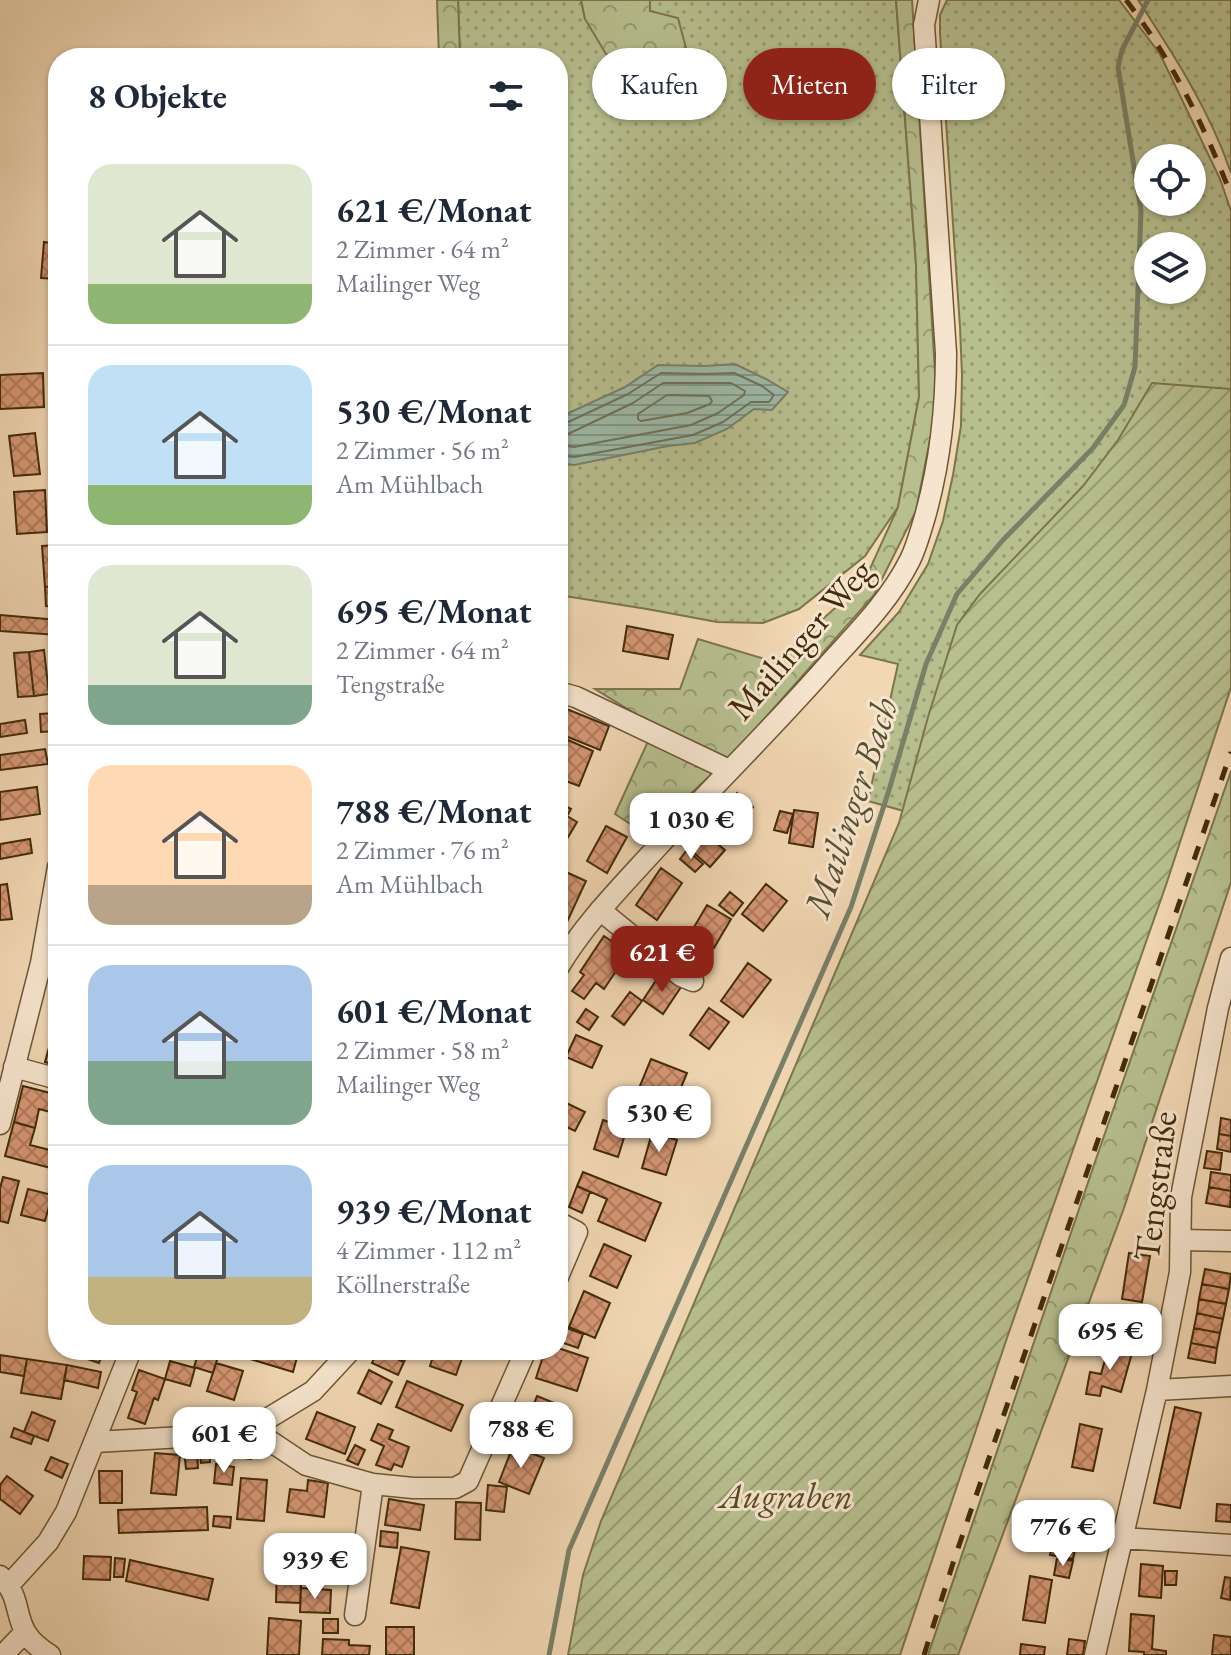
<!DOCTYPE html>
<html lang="de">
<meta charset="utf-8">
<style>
:root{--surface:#fff;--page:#f6f6f7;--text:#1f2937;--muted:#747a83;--line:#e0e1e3;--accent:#8f2418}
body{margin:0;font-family:"EB Garamond",serif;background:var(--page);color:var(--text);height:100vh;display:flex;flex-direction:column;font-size:30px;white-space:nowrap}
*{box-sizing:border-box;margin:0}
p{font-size:26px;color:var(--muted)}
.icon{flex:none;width:44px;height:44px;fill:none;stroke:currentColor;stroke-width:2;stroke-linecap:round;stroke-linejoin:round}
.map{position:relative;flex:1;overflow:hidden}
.sheet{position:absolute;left:48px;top:48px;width:520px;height:1312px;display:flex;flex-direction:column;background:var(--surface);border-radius:32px;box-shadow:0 2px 6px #0004}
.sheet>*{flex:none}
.hud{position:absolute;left:592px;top:48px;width:518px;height:72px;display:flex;gap:16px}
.fabs{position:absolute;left:1134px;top:144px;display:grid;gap:16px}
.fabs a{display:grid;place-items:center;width:72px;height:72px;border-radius:50%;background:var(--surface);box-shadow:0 2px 6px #0004;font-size:40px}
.price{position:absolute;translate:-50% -68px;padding:0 18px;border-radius:16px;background:#fff;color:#222;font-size:26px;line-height:52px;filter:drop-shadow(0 2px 4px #0008)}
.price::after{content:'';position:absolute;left:50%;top:48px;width:24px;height:18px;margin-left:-12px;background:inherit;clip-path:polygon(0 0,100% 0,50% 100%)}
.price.active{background:var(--accent);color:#fff}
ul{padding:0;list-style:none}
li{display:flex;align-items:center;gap:24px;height:200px;padding:0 40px}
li+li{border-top:2px solid var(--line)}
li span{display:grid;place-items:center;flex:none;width:224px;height:160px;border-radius:24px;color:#555}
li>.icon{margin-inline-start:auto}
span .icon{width:96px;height:96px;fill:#fffc;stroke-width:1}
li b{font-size:34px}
h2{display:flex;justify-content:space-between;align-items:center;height:96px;padding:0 40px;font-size:34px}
.chip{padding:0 28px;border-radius:36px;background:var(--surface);box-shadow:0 2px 6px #0004;font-size:28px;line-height:72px}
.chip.active{background:var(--accent);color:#fff}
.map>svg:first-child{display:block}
.grass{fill:url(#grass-dots);stroke:#7c754c;stroke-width:2;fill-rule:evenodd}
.forest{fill:url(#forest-crowns);stroke:#7c754c;stroke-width:2}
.garden{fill:url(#garden-furrows);stroke:#7c754c;stroke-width:2}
.water{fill:url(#water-rules);stroke:#788168;stroke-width:2}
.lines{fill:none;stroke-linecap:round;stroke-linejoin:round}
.shore{stroke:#6e7258;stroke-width:2}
.stream{stroke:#788168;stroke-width:5}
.building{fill:url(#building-cross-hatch);stroke:#412b09;stroke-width:2}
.minor-casing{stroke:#6d5634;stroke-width:23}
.minor{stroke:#f6e5ce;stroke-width:20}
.rail{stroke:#412b09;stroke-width:5;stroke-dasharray:14 14;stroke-linecap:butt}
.labels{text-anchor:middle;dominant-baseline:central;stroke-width:6;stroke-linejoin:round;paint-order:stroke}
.street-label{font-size:36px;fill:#412b09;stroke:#f6e5ce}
.park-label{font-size:36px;font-style:italic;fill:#594924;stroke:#f6e5ce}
.water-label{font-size:38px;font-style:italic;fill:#584f31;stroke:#f6e5ce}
</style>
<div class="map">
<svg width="1231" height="1655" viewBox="0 0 1231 1655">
<defs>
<pattern id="grass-dots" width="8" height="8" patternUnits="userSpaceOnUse" patternTransform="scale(2)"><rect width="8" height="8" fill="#b7bf8f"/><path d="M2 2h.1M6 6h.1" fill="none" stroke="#969b73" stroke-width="1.8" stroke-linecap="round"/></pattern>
<pattern id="forest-crowns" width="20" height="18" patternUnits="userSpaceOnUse" patternTransform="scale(2)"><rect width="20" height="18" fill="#b7bf8f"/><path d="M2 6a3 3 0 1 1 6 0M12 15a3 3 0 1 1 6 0" fill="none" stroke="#969b73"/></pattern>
<pattern id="garden-furrows" width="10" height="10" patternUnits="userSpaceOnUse" patternTransform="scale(2)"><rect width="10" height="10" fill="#b7bf8f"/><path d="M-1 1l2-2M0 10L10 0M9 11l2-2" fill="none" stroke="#969b73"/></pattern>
<pattern id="water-rules" width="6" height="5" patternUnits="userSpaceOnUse" patternTransform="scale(2)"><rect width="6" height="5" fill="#9cbaa8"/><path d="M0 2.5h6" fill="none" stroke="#819787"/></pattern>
<pattern id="building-cross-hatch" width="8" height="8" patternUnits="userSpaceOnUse" patternTransform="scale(2)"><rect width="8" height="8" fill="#d69674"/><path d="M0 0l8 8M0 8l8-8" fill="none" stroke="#af7b5d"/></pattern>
</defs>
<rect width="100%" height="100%" fill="#f1d7b3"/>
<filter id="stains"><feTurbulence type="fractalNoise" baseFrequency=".0025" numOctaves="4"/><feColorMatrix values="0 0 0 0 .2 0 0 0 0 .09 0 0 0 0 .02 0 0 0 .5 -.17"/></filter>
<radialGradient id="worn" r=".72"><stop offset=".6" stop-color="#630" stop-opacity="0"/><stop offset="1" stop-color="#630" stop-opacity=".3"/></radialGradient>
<path class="grass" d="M458,0H581L585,19L650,11V0H896L916,264L919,397L898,507L865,556L799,609L763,623L717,622L647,609L558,595V58H460Z
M947,0H1119L1160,54L1220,179L1231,211V474L943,822L868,801L898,664L860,655L899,612L928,564L943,521L953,475L961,426L962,375L960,327L940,33V15ZM1148,158H1192V202H1148ZM1148,246H1192V290H1148Z
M1138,0H1231V173C1210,111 1174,55 1138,0Z"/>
<path class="forest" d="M437,0H458L460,58H439Z
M581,0H650V11L678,18L686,48L647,72L606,54L585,19Z
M896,0H912L937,404L916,511L874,595L735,752L647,835L615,814L655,726L595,689H680L698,639L775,662L864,582L898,507L919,397L916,264Z
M1231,771V882L1124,1208L958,1655H928L1096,1159Z"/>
<path class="garden" d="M1152,383L1231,389V687L1166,885L1009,1332L900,1655H568L583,1575L601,1521L899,823L928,717L957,625L980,594L1083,486L1118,440Z"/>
<path class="water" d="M735,364L766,379L788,392L772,410L754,409L727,429L695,443L668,446L574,465L558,463V418L625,387L658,365L705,366Z"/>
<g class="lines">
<path class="shore" d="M667,395L709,396L712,401L710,404L687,413L641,421L638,419V414Z
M558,425L564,424L628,394L661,373L705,374L734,373L762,386L774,395L769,402H751L723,422L693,435L574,457L558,455
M558,435L568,434L633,403L663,383H731L745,391L744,395L718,413L691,425L574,447L558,445"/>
<path class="stream" d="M549,1655L569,1550L851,907L889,790L926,664L957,594L1003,540L1093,448L1124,405L1135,367L1141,211L1118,67L1122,50L1148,0"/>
</g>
<path class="building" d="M44,242L58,244V279L41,278Z
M43,373L44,407L0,409V375Z
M35,433L40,474L14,476L9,436Z
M58,461V501H54L51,462Z
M45,490L47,532L17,534L14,492Z
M58,545V586L45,587L42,546Z
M58,586V607L46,606L45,587Z
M0,615L58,620V635L0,631Z
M627,626L673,635L668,659L623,651Z
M44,650L49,694L34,696L29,652Z
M29,652L34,696L18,697L14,653Z
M564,708L609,726L600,750L558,733V725Z
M56,713L57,731L41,732L40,714Z
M25,720L27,733L0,737V724Z
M568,740L593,751L579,786L558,778V764Z
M45,749L48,764L0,770V755Z
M37,787L40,814L0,820V792Z
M737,793L753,807L725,840L709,827Z
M558,802L571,809L567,816L577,822L561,849L558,847Z
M794,810L818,813L813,847L789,843Z
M780,811L793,814L787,833L774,830Z
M606,826L627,837L607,873L587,861Z
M700,829L725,850L710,867L686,846Z
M30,839L32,853L0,859V844Z
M687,850L703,864L695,872L680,859Z
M661,868L682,883L657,920L636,905Z
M566,872L586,881L567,922L558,918V888Z
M7,884L12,919L0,920V885Z
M766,884L787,901L763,931L742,914Z
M730,892L743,903L733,916L719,905Z
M707,905L731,919L714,948L690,934Z
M681,931L693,939L683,954L670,946Z
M604,936L628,953L604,989L596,983L584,999L572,991L584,975L580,972Z
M748,963L771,980L743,1017L721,1001Z
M661,973L681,987L663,1014L643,1000Z
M630,992L642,1001L624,1025L612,1016Z
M709,1008L729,1022L709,1049L690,1035Z
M586,1009L598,1017L589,1030L577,1022Z
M58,1014V1066L45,1062Z
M576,1035L602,1046L592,1068L566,1057Z
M651,1059L687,1073L671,1112L635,1098Z
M23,1086L58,1095V1114L39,1109L35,1128L14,1122Z
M617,1095L645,1105L641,1118L612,1108Z
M558,1099L585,1112L575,1131L558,1123Z
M1221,1118L1231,1120V1136L1219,1134Z
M603,1120L627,1128L618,1157L594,1149Z
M14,1122L35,1128L30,1145L58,1152V1170L5,1156Z
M652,1133L677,1140L666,1175L642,1168Z
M1219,1134L1231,1136V1152L1217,1149Z
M1207,1151L1222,1153L1220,1170L1204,1168Z
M583,1172L661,1203L645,1241L598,1221L607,1199L577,1186Z
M1211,1172L1231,1175V1191L1209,1187Z
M3,1177L19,1181L8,1223L0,1221V1188Z
M577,1186L590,1192L582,1213L569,1207Z
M1209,1187L1231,1191L1230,1207L1206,1203Z
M28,1189L52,1195L45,1221L21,1215Z
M604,1244L631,1256L617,1288L590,1276Z
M1129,1253L1150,1256L1142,1302L1122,1299Z
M1205,1269L1231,1274L1229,1289L1202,1284Z
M1202,1284L1229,1289L1226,1304L1199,1299Z
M584,1291L610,1303L595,1338L569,1327Z
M1199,1299L1226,1304L1223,1319L1197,1313Z
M1197,1313L1223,1319L1220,1333L1194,1328Z
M561,1326L583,1334L578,1348L558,1341Z
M1194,1328L1220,1333L1217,1348L1191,1343Z
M1191,1343L1217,1348L1215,1363L1188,1358Z
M1109,1346L1132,1353L1121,1392L1102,1386L1100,1396L1086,1394L1090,1372L1101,1374Z
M558,1348L588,1358L577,1391L536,1378L545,1350H558Z
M87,1350H104L99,1363L84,1358Z
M249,1350H299L293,1372L247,1358Z
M378,1350L404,1362L398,1375L372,1363Z
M385,1350H406L409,1351L404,1362L384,1353Z
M435,1350H465L456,1375L430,1366Z
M199,1351L218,1357L213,1373L194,1367Z
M0,1355L27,1359L24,1376L0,1372Z
M27,1359L67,1365L61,1399L21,1393Z
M170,1361L195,1368L190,1386L165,1379Z
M216,1363L243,1371L234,1400L207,1391Z
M67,1365L101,1372L98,1388L64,1380Z
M139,1370L165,1379L158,1400L154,1398L145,1424L128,1418L137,1392L132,1390Z
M369,1370L392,1382L381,1404L358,1393Z
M407,1381L463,1405L451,1431L396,1407Z
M537,1396L569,1409L555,1446L522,1433Z
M1175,1407L1201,1413L1180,1508L1154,1503Z
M32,1412L55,1421L48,1441L24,1432Z
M317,1412L355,1427L345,1454L306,1439Z
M378,1424L393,1430L389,1439L409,1447L402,1467L394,1464L391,1470L376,1465L384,1446L371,1440Z
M1080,1424L1102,1429L1093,1471L1072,1467Z
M14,1428L34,1436L31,1444L11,1437Z
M219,1440L253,1445L251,1459L217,1455Z
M209,1444L210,1462L201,1463L199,1445Z
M355,1445L365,1450L358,1465L347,1460Z
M513,1446L544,1458L529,1494L499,1482Z
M197,1450L198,1468L186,1469L184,1451Z
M155,1453L180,1455L176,1495L151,1493Z
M51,1457L68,1464L62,1478L45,1470Z
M216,1464L234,1467L232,1485L214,1483Z
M99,1471H122V1503H100Z
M7,1476L33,1496L20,1514L0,1499V1485Z
M241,1478L267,1480L264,1521L237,1519Z
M308,1480L328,1483L324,1517L287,1512L290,1489L307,1491Z
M488,1485L507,1487L504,1512L486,1510Z
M389,1499L424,1505L420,1530L385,1525Z
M456,1502L481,1503L480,1540L455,1539Z
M1051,1502L1074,1506L1069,1540L1077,1541L1073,1559L1050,1555L1053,1540L1046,1539Z
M1217,1504L1231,1505V1522L1216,1521Z
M207,1507L208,1530L119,1533L118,1510Z
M214,1516L231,1517L230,1528L213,1526Z
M381,1531L398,1533L397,1548L380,1546Z
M401,1547L429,1552L419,1608L391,1603Z
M84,1556L111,1557L110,1580L83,1579Z
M115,1558L125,1559L123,1577H114Z
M1057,1558L1073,1561L1069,1578L1054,1575Z
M130,1560L213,1579L208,1600L126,1581Z
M1141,1564L1163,1566L1161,1598L1139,1596Z
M277,1566L302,1567L300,1603L276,1602Z
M1165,1571H1177L1176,1585H1165Z
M1030,1576L1052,1580L1045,1623L1023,1620Z
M1225,1577L1231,1578L1230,1600L1221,1598Z
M301,1588L331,1590L330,1613L300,1612Z
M1131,1614L1154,1616L1152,1649L1166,1651V1655H1144V1652L1129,1651Z
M269,1618L301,1621L299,1655H267Z
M323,1619H338V1633H323Z
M386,1627H414V1655H386Z
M1214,1635L1231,1637V1655H1212Z
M323,1639L349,1640V1645L370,1646L369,1655H322Z
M1069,1639L1085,1641L1083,1655H1067Z
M1021,1644L1045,1647L1044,1655H1020Z"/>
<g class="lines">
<defs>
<path id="minor" d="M558,692L576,697L729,770
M600,910L681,976L693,981
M558,968C583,926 617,891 650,855C708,791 771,730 828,665C858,632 890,600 910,560C916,548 920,533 924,520C940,465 946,410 946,353L924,25L929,0
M14,1067L58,1079
M0,1124L41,963L58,867
M558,1222L577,1232L558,1277
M1181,1240L1231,1241
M1157,1390L1231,1386
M259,1424L267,1439L306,1465L373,1484L413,1488H455L468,1481L526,1350
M95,1442L183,1437L259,1424L313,1391L351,1350
M1122,1538L1231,1545
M0,1576C21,1597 14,1613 26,1633C32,1643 40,1649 50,1655
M9,1585L48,1542L66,1512L131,1350
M355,1615L373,1484
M3,1655L25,1632
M1095,1655L1157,1390L1180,1272L1181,1197L1218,1008L1231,958"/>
</defs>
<use href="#minor" class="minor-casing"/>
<use href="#minor" class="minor"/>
<path class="rail" d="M1126,0C1171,58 1205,127 1231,195
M924,1655L954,1560L1231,752"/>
</g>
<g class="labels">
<g class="street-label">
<text transform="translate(800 639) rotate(-49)">Mailinger Weg</text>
<text transform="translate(1155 1186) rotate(-83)">Tengstraße</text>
</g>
<g class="park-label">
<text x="786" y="1495">Augraben</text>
</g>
<g class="water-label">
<text transform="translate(850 807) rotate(-72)">Mailinger Bach</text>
</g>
</g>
<rect width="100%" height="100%" filter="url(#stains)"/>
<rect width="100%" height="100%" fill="url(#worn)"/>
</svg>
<div class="fabs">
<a><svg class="icon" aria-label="locate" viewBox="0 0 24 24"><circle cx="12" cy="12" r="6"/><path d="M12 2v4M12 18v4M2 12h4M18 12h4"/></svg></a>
<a><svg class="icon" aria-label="layers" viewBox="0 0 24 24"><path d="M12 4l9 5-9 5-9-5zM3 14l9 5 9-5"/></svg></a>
</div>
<b class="price" style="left:691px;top:861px">1 030 €</b>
<b class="price active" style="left:662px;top:994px">621 €</b>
<b class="price" style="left:659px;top:1154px">530 €</b>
<b class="price" style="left:1110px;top:1372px">695 €</b>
<b class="price" style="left:521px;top:1470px">788 €</b>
<b class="price" style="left:224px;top:1475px">601 €</b>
<b class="price" style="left:1063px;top:1568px">776 €</b>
<b class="price" style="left:315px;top:1601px">939 €</b>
<div class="hud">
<a class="chip">Kaufen</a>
<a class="chip active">Mieten</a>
<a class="chip">Filter</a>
</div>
<section class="sheet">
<h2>8 Objekte<svg class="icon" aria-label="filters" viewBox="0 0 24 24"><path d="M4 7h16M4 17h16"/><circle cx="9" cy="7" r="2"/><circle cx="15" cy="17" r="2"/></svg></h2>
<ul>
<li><span style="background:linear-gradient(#dfe7d0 75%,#8fb573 0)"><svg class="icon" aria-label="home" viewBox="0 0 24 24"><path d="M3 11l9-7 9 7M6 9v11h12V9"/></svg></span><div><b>621 €/Monat</b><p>2 Zimmer · 64 m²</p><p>Mailinger Weg</p></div></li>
<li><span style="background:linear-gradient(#bfe0f5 75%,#8fb573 0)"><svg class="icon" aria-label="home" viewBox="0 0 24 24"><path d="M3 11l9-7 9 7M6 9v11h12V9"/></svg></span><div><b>530 €/Monat</b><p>2 Zimmer · 56 m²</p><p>Am Mühlbach</p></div></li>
<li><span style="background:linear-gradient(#dfe7d0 75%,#7fa58c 0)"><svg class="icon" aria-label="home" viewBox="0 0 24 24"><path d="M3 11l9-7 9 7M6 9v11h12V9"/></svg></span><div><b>695 €/Monat</b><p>2 Zimmer · 64 m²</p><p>Tengstraße</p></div></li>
<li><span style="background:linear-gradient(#ffd9b3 75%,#b9a48a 0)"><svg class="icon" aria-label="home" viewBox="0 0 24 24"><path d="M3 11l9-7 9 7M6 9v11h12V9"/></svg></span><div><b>788 €/Monat</b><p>2 Zimmer · 76 m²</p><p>Am Mühlbach</p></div></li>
<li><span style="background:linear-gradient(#a9c7e8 60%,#7fa58c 0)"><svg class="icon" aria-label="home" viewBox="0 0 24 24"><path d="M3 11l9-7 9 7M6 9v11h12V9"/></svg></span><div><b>601 €/Monat</b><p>2 Zimmer · 58 m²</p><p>Mailinger Weg</p></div></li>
<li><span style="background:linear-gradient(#a9c7e8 70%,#c2b280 0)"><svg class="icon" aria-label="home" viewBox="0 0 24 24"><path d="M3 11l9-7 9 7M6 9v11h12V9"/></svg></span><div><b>939 €/Monat</b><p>4 Zimmer · 112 m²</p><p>Köllnerstraße</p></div></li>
</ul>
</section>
</div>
